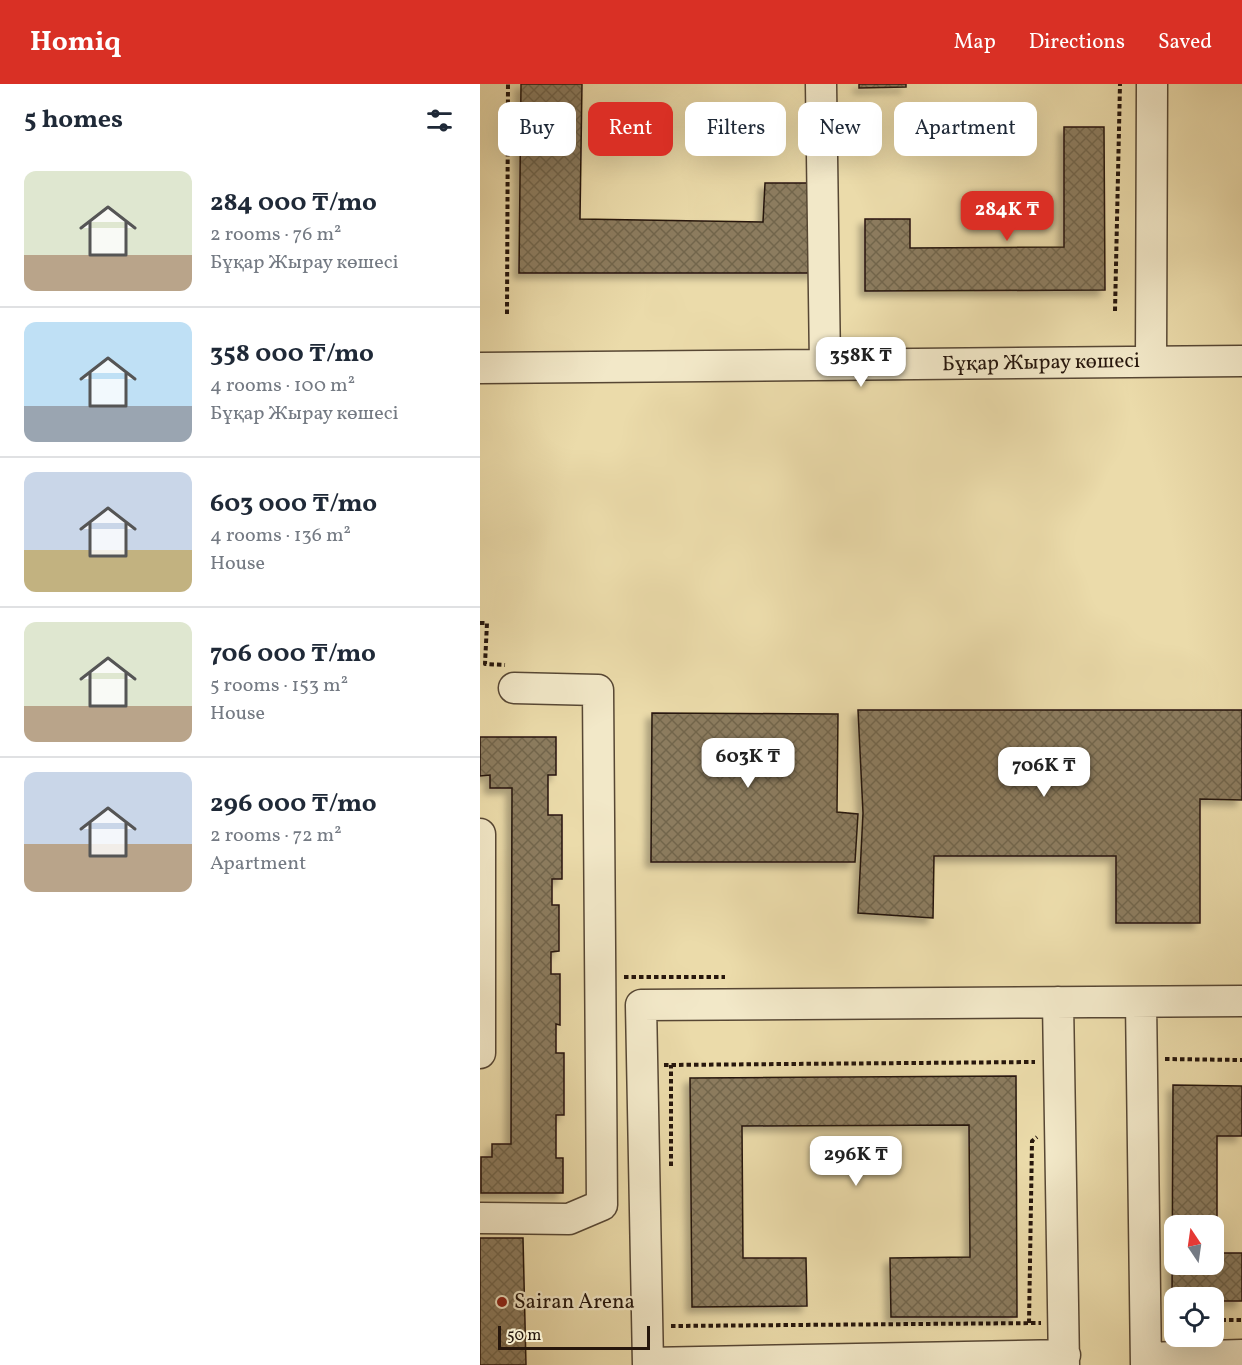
<!DOCTYPE html>
<meta charset="utf-8">
<style>
:root{--surface:#fff;--page:#f6f6f7;--text:#1f2937;--muted:#747a83;--line:#e0e1e3;--accent:#d93025}
body{margin:0;font-family:Vollkorn,serif;background:var(--page);color:var(--text);height:100vh;display:flex;flex-direction:column;font-size:22px;white-space:nowrap}
*{box-sizing:border-box;margin:0}
p{font-size:20px;color:var(--muted)}
.icon{flex:none;width:33px;height:33px;fill:none;stroke:currentColor;stroke-width:2;stroke-linecap:round;stroke-linejoin:round}
.map{position:relative;flex:1;overflow:hidden}
.sheet{display:flex;flex-direction:column;background:var(--surface);width:480px}
.sheet>*{flex:none}
.top-card{position:absolute;left:18px;top:18px;width:570px;height:54px;display:flex;gap:12px}
.needle{width:39px;rotate:347deg}
.tools{position:absolute;left:684px;top:1131px;display:grid;gap:12px}
.tools a{display:grid;place-items:center;width:60px;height:60px;border-radius:12px;background:var(--surface);box-shadow:0 6px 24px #0002;font-size:30px}
.scale{position:absolute;left:18px;bottom:15px;width:152px;box-sizing:border-box;padding-left:6px;border:3px solid #26160c;border-top:0;font-size:16px;line-height:21px;white-space:nowrap;color:#26160c;-webkit-text-stroke:4px #f2e8c8;paint-order:stroke}
.price{position:absolute;translate:-50% -51px;padding:0 14px;border-radius:12px;background:#fff;color:#222;font-size:20px;line-height:39px;filter:drop-shadow(0 2px 3px #0008)}
.price::after{content:'';position:absolute;left:50%;top:36px;width:18px;height:14px;margin-left:-9px;background:inherit;clip-path:polygon(0 0,100% 0,50% 100%)}
.price.selected{background:var(--accent);color:#fff}
ul{padding:0;list-style:none}
li{display:flex;align-items:center;gap:18px;height:150px;padding:0 24px}
li+li{border-top:2px solid var(--line)}
li span{display:grid;place-items:center;flex:none;width:168px;height:120px;border-radius:12px;color:#555}
li>.icon{margin-inline-start:auto}
span .icon{width:72px;height:72px;fill:#fffc;stroke-width:1}
li b{font-size:26px}
h2{display:flex;justify-content:space-between;align-items:center;height:72px;padding:0 24px;font-size:26px}
.tag{padding:0 21px;border-radius:12px;background:var(--surface);box-shadow:0 6px 24px #0002;font-size:21px;line-height:54px}
.tag.selected{background:var(--accent);color:#fff}
header{display:flex;align-items:center;gap:36px;box-sizing:border-box;height:84px;padding:0 30px;background:var(--accent);color:#fff}
header strong{font-size:28px}
nav{display:flex;gap:33px;margin-inline-start:auto;font-size:21px}
main{display:flex;flex:1;min-height:0}
.map>svg:first-child{display:block}
.building{fill:url(#building-cross-hatch);stroke:#26160c;stroke-width:1.5;fill-rule:evenodd;filter:url(#shadow)}
.lines{fill:none;stroke-linecap:round;stroke-linejoin:round}
.minor-casing{stroke:#574734;stroke-width:33}
.path{stroke:#26160c;stroke-width:4;stroke-dasharray:4.5 3;stroke-linecap:butt}
.minor{stroke:#f2e8c8;stroke-width:30}
.poi-dot{fill:#8f2418;stroke:#f2e8c8;stroke-width:2}
.labels{text-anchor:middle;dominant-baseline:central;stroke-width:4.5;stroke-linejoin:round;paint-order:stroke}
.street-label{font-size:21px;fill:#26160c;stroke:#f2e8c8}
.poi-label{font-size:21px;fill:#26160c;stroke:#f2e8c8;text-anchor:start}
</style>
<header>
<strong>Homiq</strong>
<nav><a>Map</a><a>Directions</a><a>Saved</a></nav>
</header>
<main>
<section class="sheet">
<h2>5 homes<svg class="icon" aria-label="filters" viewBox="0 0 24 24"><path d="M4 7h16M4 17h16"/><circle cx="9" cy="7" r="2"/><circle cx="15" cy="17" r="2"/></svg></h2>
<ul>
<li><span style="background:linear-gradient(#dfe7d0 70%,#b9a48a 0)"><svg class="icon" aria-label="home" viewBox="0 0 24 24"><path d="M3 11l9-7 9 7M6 9v11h12V9"/></svg></span><div><b>284 000 ₸/mo</b><p>2 rooms · 76 m²</p><p>Бұқар Жырау көшесі</p></div></li>
<li><span style="background:linear-gradient(#bfe0f5 70%,#9aa5b1 0)"><svg class="icon" aria-label="home" viewBox="0 0 24 24"><path d="M3 11l9-7 9 7M6 9v11h12V9"/></svg></span><div><b>358 000 ₸/mo</b><p>4 rooms · 100 m²</p><p>Бұқар Жырау көшесі</p></div></li>
<li><span style="background:linear-gradient(#c9d6e8 65%,#c2b280 0)"><svg class="icon" aria-label="home" viewBox="0 0 24 24"><path d="M3 11l9-7 9 7M6 9v11h12V9"/></svg></span><div><b>603 000 ₸/mo</b><p>4 rooms · 136 m²</p><p>House</p></div></li>
<li><span style="background:linear-gradient(#dfe7d0 70%,#b9a48a 0)"><svg class="icon" aria-label="home" viewBox="0 0 24 24"><path d="M3 11l9-7 9 7M6 9v11h12V9"/></svg></span><div><b>706 000 ₸/mo</b><p>5 rooms · 153 m²</p><p>House</p></div></li>
<li><span style="background:linear-gradient(#c9d6e8 60%,#b9a48a 0)"><svg class="icon" aria-label="home" viewBox="0 0 24 24"><path d="M3 11l9-7 9 7M6 9v11h12V9"/></svg></span><div><b>296 000 ₸/mo</b><p>2 rooms · 72 m²</p><p>Apartment</p></div></li>
</ul>
</section>
<div class="map">
<svg width="762" height="1281" viewBox="0 0 762 1281">
<defs>
<pattern id="building-cross-hatch" width="8" height="8" patternUnits="userSpaceOnUse" patternTransform="scale(1.5)"><rect width="8" height="8" fill="#8c7c5e"/><path d="M0 0l8 8M0 8l8-8" fill="none" stroke="#72654c"/></pattern>
<filter id="shadow"><feDropShadow dx="-5.5" dy="5.5" stdDeviation="3" flood-color="#0004"/></filter>
</defs>
<rect width="100%" height="100%" fill="#ebdbaa"/>
<filter id="stains"><feTurbulence type="fractalNoise" baseFrequency=".00333" numOctaves="4"/><feColorMatrix values="0 0 0 0 .2 0 0 0 0 .09 0 0 0 0 .02 0 0 0 .5 -.17"/></filter>
<radialGradient id="worn" r=".72"><stop offset=".6" stop-color="#630" stop-opacity="0"/><stop offset="1" stop-color="#630" stop-opacity=".3"/></radialGradient>
<path class="building" d="M41,0H102L100,135L283,138L285,99H335L336,189H39Z
M379,0H426V3L379,4Z
M584,43H624L625,206L385,207V135H430V164L584,163Z
M378,626H762V716L720,715V839H636V772H454L453,834L378,829L383,729Z
M172,629L358,630L357,728L378,730L375,778H171Z
M0,653H76V691H68V731H82V795H72V821H79V867L71,868V890H80V941L76,940V969H84V1031H76V1074H83V1109H1V1073H12V1060H31L32,704H10V691L0,692Z
M536,992L537,1233H411L410,1174L490,1173L489,1041L262,1042L263,1174H326L327,1222L212,1223L210,994Z
M693,1001L762,1002V1052H737V1169H762V1217H734V1214H694L692,1217ZM694,1142H734V1180H694Z
M0,1154H43L46,1281H0Z"/>
<g class="lines">
<defs>
<path id="minor" d="M341,0L345,281
M671,278L672,0
M0,284L762,277
M0,750V969
M578,918L584,1281
M661,918L666,1281
M0,1134L89,1135L122,1121L118,606L34,604
M666,1274L762,1271
M168,1279L585,1271
M168,1281L161,921L762,917"/>
</defs>
<use href="#minor" class="minor-casing"/>
<path class="path" d="M635,227L640,0
M27,230L28,0
M0,539H7L5,580L25,581
M144,893H245
M685,975L762,976
M184,981L555,978
M191,1082V981
M734,1236H762
M549,1239L552,1057L557,1053
M191,1242L561,1239"/>
<use href="#minor" class="minor"/>
</g>
<circle class="poi-dot" cx="22" cy="1218" r="6"/>
<g class="labels">
<g class="street-label">
<text transform="translate(561 279) rotate(-1)">Бұқар Жырау көшесі</text>
</g>
<g class="poi-label">
<text x="34" y="1218">Sairan Arena</text>
</g>
</g>
<rect width="100%" height="100%" filter="url(#stains)"/>
<rect width="100%" height="100%" fill="url(#worn)"/>
</svg>
<div class="tools">
<a><svg class="needle" viewBox="-14 -14 28 28"><path d="M0-13l5 13h-10z" fill="#e53935"/><path d="M0 13l5-13h-10z" fill="#747a83"/></svg></a>
<a><svg class="icon" aria-label="locate" viewBox="0 0 24 24"><circle cx="12" cy="12" r="6"/><path d="M12 2v4M12 18v4M2 12h4M18 12h4"/></svg></a>
</div>
<div class="scale">50 m</div>
<b class="price selected" style="left:527px;top:158px">284K ₸</b>
<b class="price" style="left:381px;top:304px">358K ₸</b>
<b class="price" style="left:268px;top:705px">603K ₸</b>
<b class="price" style="left:564px;top:714px">706K ₸</b>
<b class="price" style="left:376px;top:1103px">296K ₸</b>
<div class="top-card">
<a class="tag">Buy</a>
<a class="tag selected">Rent</a>
<a class="tag">Filters</a>
<a class="tag">New</a>
<a class="tag">Apartment</a>
</div>
</div>
</main>
